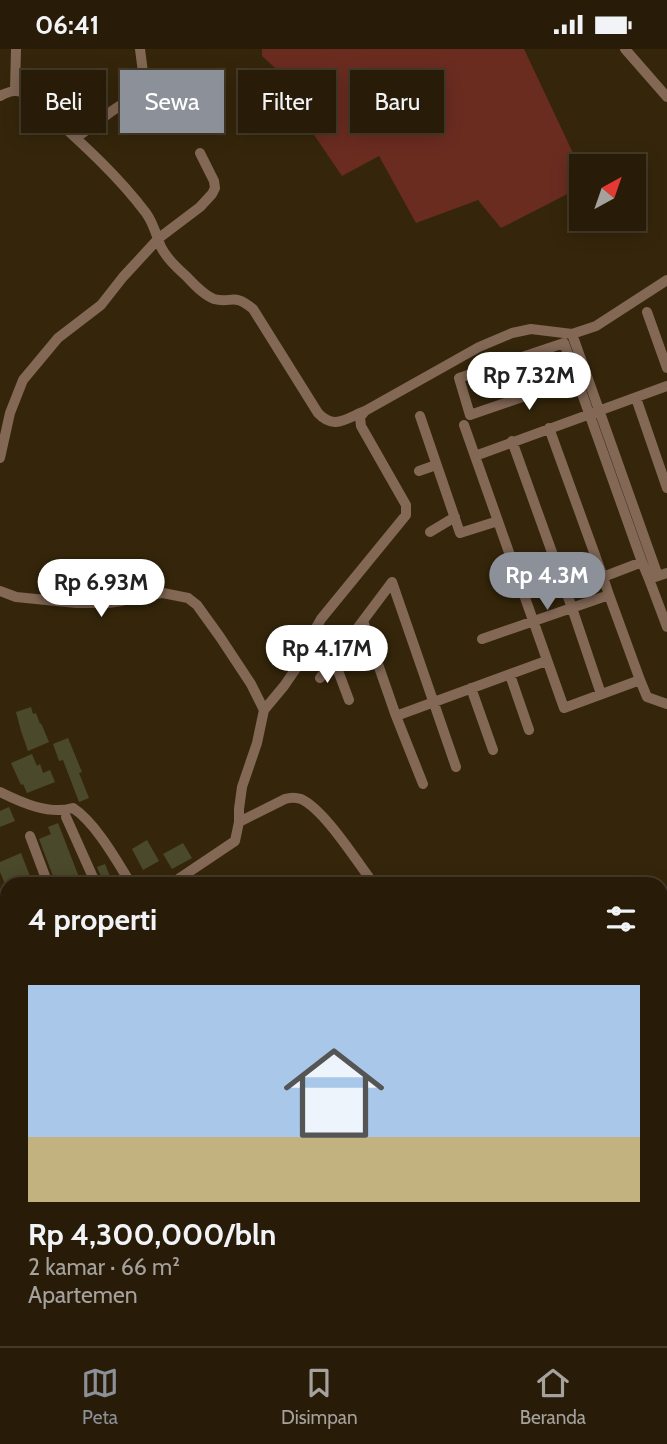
<!DOCTYPE html>
<html lang="id">
<meta charset="utf-8">
<style>
:root{--surface:#281c08;--page:#302512;--text:#f1f3f6;--muted:#a5a19c;--line:#443a29;--accent:#8c9099}
body{margin:0;font-family:Cabin,sans-serif;background:var(--page);color:var(--text);height:100vh;display:flex;flex-direction:column;font-size:26px;white-space:nowrap}
*{box-sizing:border-box;margin:0}
p{font-size:23px;color:var(--muted)}
.icon{flex:none;width:38px;height:38px;fill:none;stroke:currentColor;stroke-width:2;stroke-linecap:round;stroke-linejoin:round}
.map{position:relative;flex:1;overflow:hidden}
.panel{position:absolute;left:0px;top:828px;width:668px;height:471px;display:flex;flex-direction:column;background:var(--surface);border-radius:21px 21px 0 0;box-shadow:0 4px 18px #0003,0 0 0 2px var(--line)}
.panel>*{flex:none}
.guide{position:absolute;left:21px;top:21px;width:626px;height:63px;display:flex;gap:14px}
.needle{width:46px;rotate:40deg}
.tools{position:absolute;left:569px;top:105px;display:grid;gap:14px}
.tools a{display:grid;place-items:center;width:77px;height:77px;border-radius:0px;background:var(--surface);box-shadow:0 4px 18px #0003,0 0 0 2px var(--line);font-size:35px}
.price{position:absolute;translate:-50% -60px;padding:0 16px;border-radius:24px;background:#fff;color:#222;font-size:23px;line-height:46px;filter:drop-shadow(0 2px 4px #0008)}
.price::after{content:'';position:absolute;left:50%;top:42px;width:21px;height:16px;margin-left:-10px;background:inherit;clip-path:polygon(0 0,100% 0,50% 100%)}
.price.on{background:var(--accent);color:#fff}
ul{padding:0;list-style:none}
li{display:grid;align-content:center;gap:14px;height:371px;padding:0 28px}
li+li{border-top:2px solid var(--line)}
li span{display:grid;place-items:center;height:217px;border-radius:0px;color:#555}
li>.icon{margin-inline-start:auto}
span .icon{width:126px;height:126px;fill:#fffc;stroke-width:1}
li b{font-size:30px}
h2{display:flex;justify-content:space-between;align-items:center;height:84px;padding:0 28px;font-size:30px}
.pill{padding:0 24px;border-radius:0px;background:var(--surface);box-shadow:0 4px 18px #0003,0 0 0 2px var(--line);font-size:24px;line-height:63px}
.pill.on{background:var(--accent);color:#fff}
.status{display:flex;justify-content:space-between;align-items:center;height:49px;padding:0 35px;background:var(--surface);direction:ltr}
.status svg{height:19px;fill:currentColor}
.tab-bar{display:flex;justify-content:space-around;align-items:center;height:98px;border-top:2px solid var(--line);background:var(--surface);font-size:19px;color:var(--muted)}
.tab-bar a{display:grid;justify-items:center;gap:4px}
.tab-bar .on{color:var(--accent)}
.map>svg:first-child{display:block}
.green{fill:#6b2c20}
.building{fill:#4b492b}
.lines{fill:none;stroke-linecap:round;stroke-linejoin:round}
.minor{stroke:#836856;stroke-width:10}
</style>
<div class="status"><b>06:41</b><svg viewBox="0 0 49 12"><path d="M0 12V9h3v3zM5 12V6h3v6zM10 12V3h3v9zM15 12V0h3v12zM26 1h20v11H26zM47 4h2v5h-2z"/></svg></div>
<div class="map">
<svg width="667" height="1297" viewBox="0 0 667 1297">
<rect width="100%" height="100%" fill="#35260b"/>
<path class="green" d="M262,0H524L581,121V138L501,179L478,151L416,174L379,107L342,127L293,55L281,46L286,29L262,7Z"/>
<path class="building" d="M31,658L33,665L36,664L40,675L41,674L49,693L28,702L21,682L16,663Z
M68,689L82,723L79,724L89,749L79,753L63,711L59,712L53,695Z
M32,705L37,717L40,715L43,724L50,721L55,733L27,744L23,735L21,736L11,714Z
M9,758L15,772L0,778V762Z
M58,774L77,823L82,835H56L39,790L51,785L48,778Z
M147,791L159,812L143,821L132,800Z
M183,794L192,809L172,820L163,805Z
M21,804L33,835H5L0,823V813Z
M105,815L113,835H104L97,818Z"/>
<g class="lines">
<path class="minor" d="M625,0L667,48
M15,41L16,0
M0,47C11,41 18,40 30,47C70,84 113,120 146,164C154,175 156,186 161,198C166,208 177,219 185,226C193,234 203,246 214,250C232,255 233,243 253,260L318,364C334,381 345,370 365,362
M76,89L112,62L142,42L144,31L140,0
M647,263L667,319
M572,285L658,527L667,524
M577,329L470,366L459,329L564,294L642,513
M636,349L667,439
M420,367L460,484L498,472
M464,376L564,659L640,631L609,546
M549,379L603,528
M512,392L572,559L601,645
M475,407L667,337
M0,409L10,364L23,331L58,289L101,256L123,228L159,189L200,158L212,145L215,139L214,132L200,104
M419,422L436,416
M430,483L455,468
M649,530L667,578
M0,542L16,548L76,554H108L122,552L139,547L163,544L188,549L197,556L220,588L251,635L264,661
M363,572L396,667L423,735
M482,590L609,546L603,528L642,513L649,530L658,527
M334,611L349,651
M510,626L529,681
M320,629L392,533L456,718
M640,631L647,648L667,655
M471,639L493,701
M396,667L546,612
M0,743C22,754 49,766 73,759C95,773 117,812 131,835
M66,768L96,835
M239,773L285,750C291,748 295,748 301,750C325,761 357,813 374,835
M30,787L48,835
M171,835L235,792L239,773V760L242,738L257,694L264,661L284,637L297,618L312,586L321,570L406,466V456L361,377L360,368L365,362L479,298L512,284L531,280L572,285L596,277L667,231
M0,854L7,873
M0,939L7,937
M662,983L667,989
M0,995L7,992
M662,1042L667,1040
M662,1089L667,1086
M662,1142L667,1139
M662,1194L667,1191
M662,1245L667,1242
M0,1275L7,1267
M298,1292L307,1297
M199,1297L208,1292
M499,1297L503,1292
M553,1297L565,1292
M658,1297L667,1293"/>
</g>
</svg>
<div class="tools">
<a><svg class="needle" viewBox="-14 -14 28 28"><path d="M0-13l5 13h-10z" fill="#e53935"/><path d="M0 13l5-13h-10z" fill="#a5a19c"/></svg></a>
</div>
<b class="price" style="left:529px;top:363px">Rp 7.32M</b>
<b class="price on" style="left:547px;top:563px">Rp 4.3M</b>
<b class="price" style="left:101px;top:570px">Rp 6.93M</b>
<b class="price" style="left:327px;top:636px">Rp 4.17M</b>
<div class="guide">
<a class="pill">Beli</a>
<a class="pill on">Sewa</a>
<a class="pill">Filter</a>
<a class="pill">Baru</a>
</div>
<section class="panel">
<h2>4 properti<svg class="icon" aria-label="filters" viewBox="0 0 24 24"><path d="M4 7h16M4 17h16"/><circle cx="9" cy="7" r="2"/><circle cx="15" cy="17" r="2"/></svg></h2>
<ul>
<li><span style="background:linear-gradient(#a9c7e8 70%,#c2b280 0)"><svg class="icon" aria-label="home" viewBox="0 0 24 24"><path d="M3 11l9-7 9 7M6 9v11h12V9"/></svg></span><div><b>Rp 4,300,000/bln</b><p>2 kamar · 66 m²</p><p>Apartemen</p></div></li>
</ul>
</section>
</div>
<nav class="tab-bar">
<a class="on"><svg class="icon" aria-label="map" viewBox="0 0 24 24"><path d="M3 6l6-2 6 2 6-2v14l-6 2-6-2-6 2zM9 4v14M15 6v14"/></svg>Peta</a>
<a><svg class="icon" aria-label="saved" viewBox="0 0 24 24"><path d="M7 4h10v16l-5-4-5 4z"/></svg>Disimpan</a>
<a><svg class="icon" aria-label="home" viewBox="0 0 24 24"><path d="M3 11l9-7 9 7M6 9v11h12V9"/></svg>Beranda</a>
</nav>
